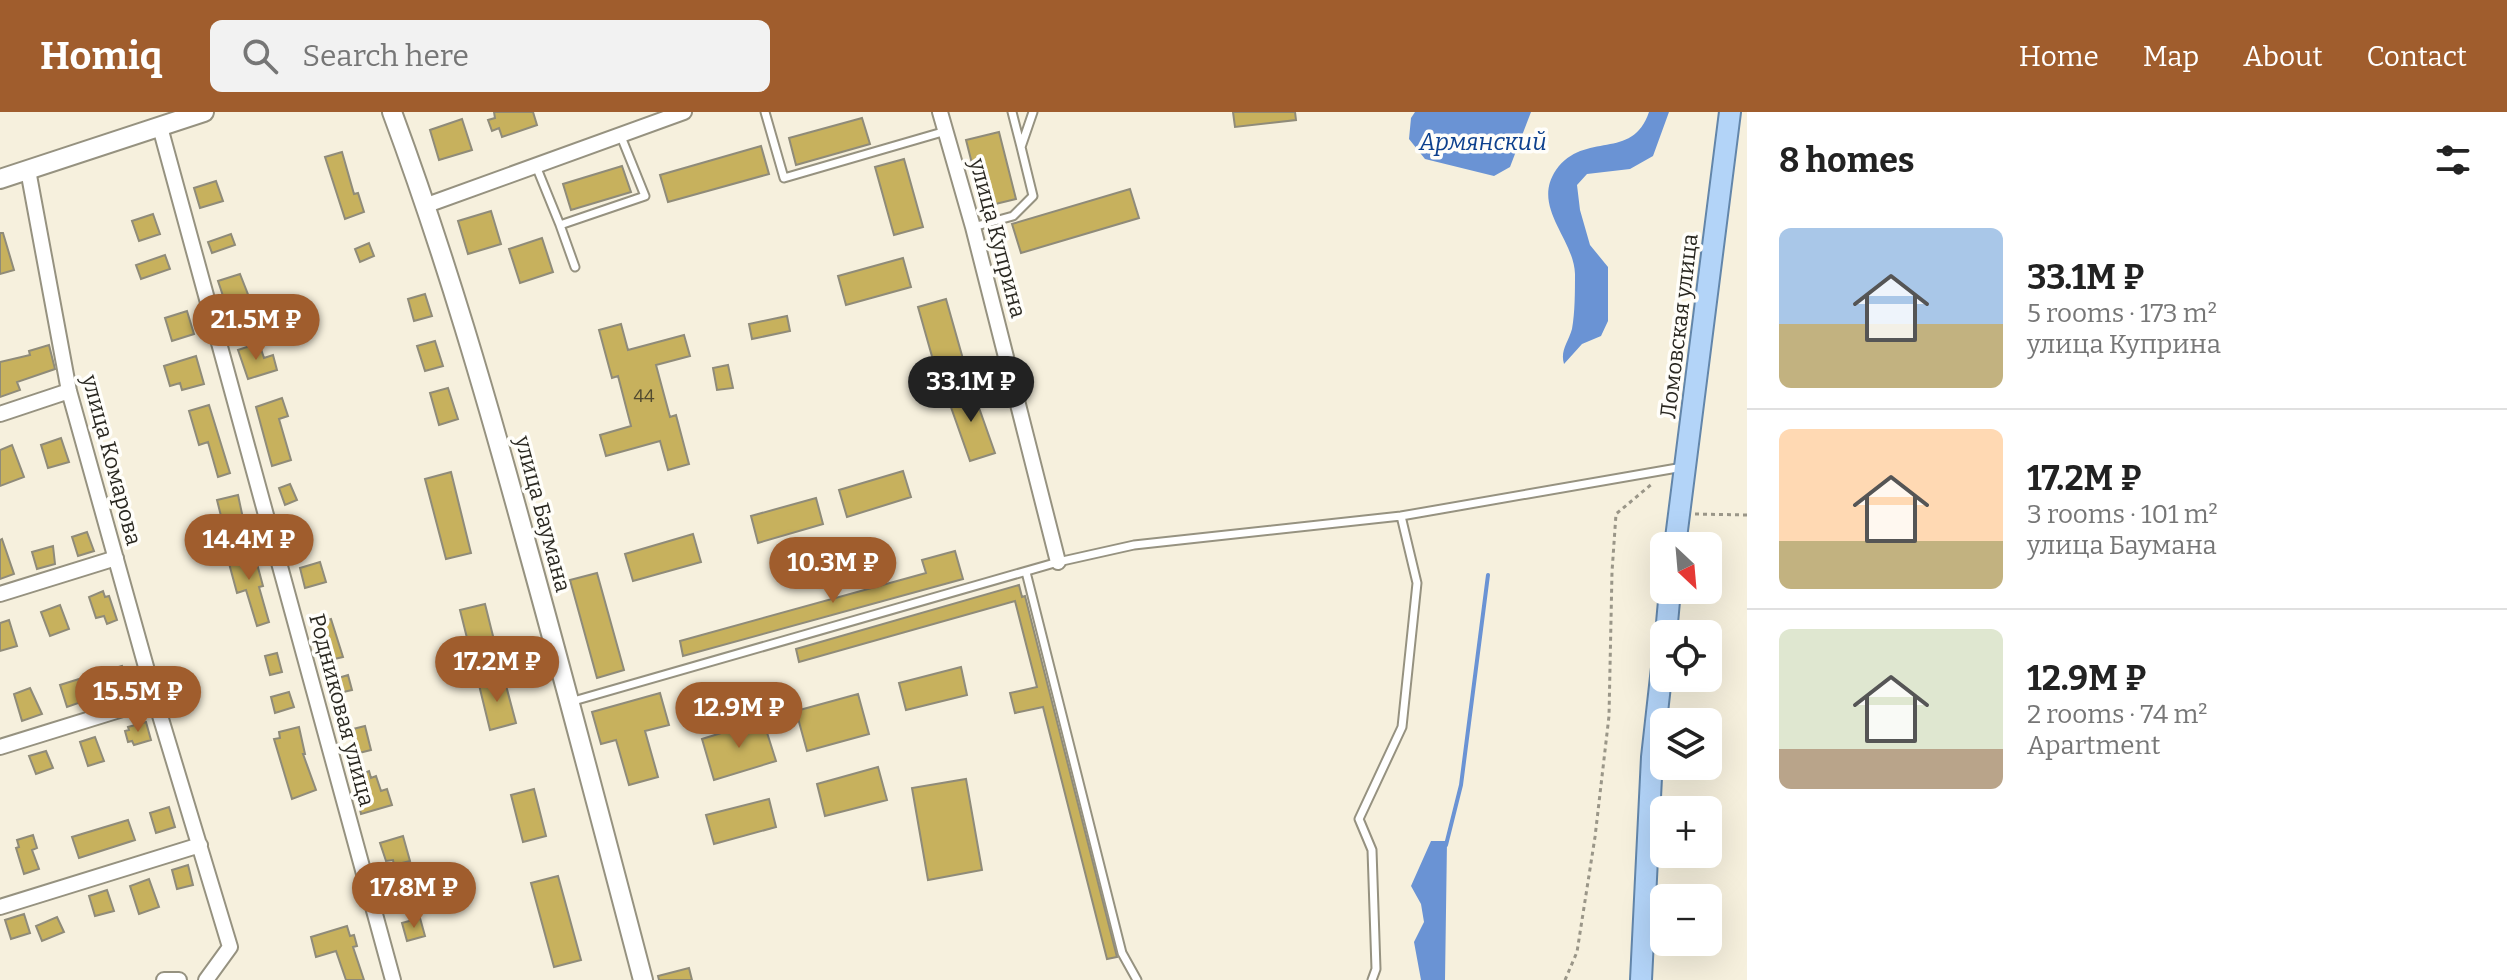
<!DOCTYPE html>
<meta charset="utf-8">
<style>
:root{--surface:#fff;--page:#f2f2f2;--text:#222;--muted:#767676;--line:#e0e0e0;--accent:#a05d2d}
body{margin:0;font-family:Bitter,serif;background:var(--page);color:var(--text);height:100vh;display:flex;flex-direction:column;font-size:30px;white-space:nowrap}
*{box-sizing:border-box;margin:0}
p{font-size:26px;color:var(--muted)}
.icon{flex:none;width:44px;height:44px;fill:none;stroke:currentColor;stroke-width:2;stroke-linecap:round;stroke-linejoin:round}
.map{position:relative;flex:1;overflow:hidden}
.sheet{display:flex;flex-direction:column;background:var(--surface);width:760px}
.sheet>*{flex:none}
.needle{width:52px;rotate:154deg}
.buttons{position:absolute;left:1650px;top:420px;display:grid;gap:16px}
.buttons a{display:grid;place-items:center;width:72px;height:72px;border-radius:12px;background:var(--surface);box-shadow:0 8px 32px #0002;font-size:40px}
.price{position:absolute;translate:-50% -68px;padding:0 18px;border-radius:28px;background:var(--accent);color:#fff;font-size:26px;line-height:52px;filter:drop-shadow(0 2px 4px #0008)}
.price::after{content:'';position:absolute;left:50%;top:48px;width:24px;height:18px;margin-left:-12px;background:inherit;clip-path:polygon(0 0,100% 0,50% 100%)}
.price.on{background:#222;color:#fff}
ul{padding:0;list-style:none}
li{display:flex;align-items:center;gap:24px;height:200px;padding:0 32px}
li+li{border-top:2px solid var(--line)}
li span{display:grid;place-items:center;flex:none;width:224px;height:160px;border-radius:12px;color:#555}
li>.icon{margin-inline-start:auto}
span .icon{width:96px;height:96px;fill:#fffc;stroke-width:1}
li b{font-size:34px}
h2{display:flex;justify-content:space-between;align-items:center;height:96px;padding:0 32px;font-size:34px}
header{display:flex;align-items:center;gap:48px;box-sizing:border-box;height:112px;padding:0 40px;background:var(--accent);color:#fff}
header strong{font-size:38px}
nav{display:flex;gap:44px;margin-inline-start:auto;font-size:28px}
.search{width:560px;height:72px;background:var(--page);display:flex;align-items:center;gap:20px;box-sizing:border-box;padding:0 28px;border-radius:12px;color:var(--muted);font-size:30px}
main{display:flex;flex:1;min-height:0}
.map>svg:first-child{display:block}
.water{fill:#6a93d4}
.lines{fill:none;stroke-linecap:round;stroke-linejoin:round}
.stream{stroke:#6a93d4;stroke-width:4}
.building{fill:#c7b15d;stroke:#8f8b79;stroke-width:2}
.lane-casing{stroke:#969280;stroke-width:11}
.street-casing{stroke:#969280;stroke-width:18}
.secondary-casing{stroke:#969280;stroke-width:22}
.primary-casing{stroke:#6386aa;stroke-width:24}
.path{stroke:#9a9688;stroke-width:3;stroke-dasharray:4 4;stroke-linecap:butt}
.lane{stroke:#fff;stroke-width:7}
.street{stroke:#fff;stroke-width:14}
.secondary{stroke:#fff;stroke-width:18}
.primary{stroke:#b3d4f8;stroke-width:20}
.labels{text-anchor:middle;dominant-baseline:central;stroke-width:7;stroke-linejoin:round;paint-order:stroke}
.number-label{font-size:18px;fill:#514a30}
.street-label{font-size:22px;fill:#2a2821;stroke:#fffefa}
.water-label{font-size:24px;font-style:italic;fill:#0e418e;stroke:#fffefa}
</style>
<header>
<strong>Homiq</strong>
<div class="search"><svg class="icon" aria-label="search" viewBox="0 0 24 24"><circle cx="10" cy="10" r="6"/><path d="M15 15l6 6"/></svg>Search here</div>
<nav><a>Home</a><a>Map</a><a>About</a><a>Contact</a></nav>
</header>
<main>
<div class="map">
<svg width="1747" height="868" viewBox="0 0 1747 868">
<rect width="100%" height="100%" fill="#f6f0dd"/>
<path class="water" d="M1415,0H1531L1510,55L1494,64L1425,47L1409,27L1411,6Z
M1649,0H1669L1653,44L1630,57L1587,62L1577,73L1580,98L1590,133L1608,155V209L1601,224L1582,232L1564,252C1560,238 1568,231 1572,217C1575,201 1575,179 1575,162C1574,126 1531,95 1556,58C1585,18 1632,50 1649,0Z
M1431,729H1447L1445,868H1421L1414,830L1424,810L1421,792L1411,774Z"/>
<g class="lines">
<path class="stream" d="M1446,733L1461,673L1488,463"/>
</g>
<path class="building" d="M494,0H533L537,13L502,25L499,16L492,19L488,8L495,6Z
M1233,0H1295L1296,8L1235,15Z
M862,6L870,32L796,53L789,26Z
M462,7L472,38L439,48L430,18Z
M999,20L1016,87L983,95L966,28Z
M761,34L769,62L668,90L660,63Z
M342,40L354,82L358,81L364,100L345,107L325,45Z
M904,47L923,115L894,123L875,55Z
M622,54L631,80L571,98L563,72Z
M216,69L223,89L200,96L194,76Z
M1130,77L1139,106L1021,141L1012,112Z
M491,99L501,132L468,142L458,109Z
M153,102L160,122L139,129L132,109Z
M0,121H3L14,158L0,162Z
M231,122L235,133L212,141L208,130Z
M542,126L553,160L520,171L509,137Z
M369,131L374,144L360,150L355,137Z
M165,143L170,157L141,167L136,153Z
M903,146L911,175L846,193L838,164Z
M240,162L249,185L226,193L218,169Z
M425,182L432,204L414,209L408,187Z
M946,187L965,254L937,262L918,195Z
M187,199L194,222L172,229L165,206Z
M787,204L790,219L752,227L749,212Z
M621,212L628,238L684,223L690,244L656,253L670,305L676,303L689,352L668,358L660,329L606,344L600,323L631,314L618,264L612,266L599,218Z
M435,229L443,254L425,259L417,234Z
M259,231L264,246L273,243L277,258L248,267L238,238Z
M49,233L55,257L17,270L20,278L0,285V250L30,243L29,239Z
M196,244L204,272L182,278L180,271L170,274L164,254Z
M728,253L733,276L717,278L713,256Z
M448,276L458,307L439,313L430,281Z
M972,276L995,341L970,349L947,284Z
M282,286L288,304L279,307L291,348L272,354L256,295Z
M209,293L230,361L218,365L208,330L199,333L189,299Z
M61,326L69,350L48,356L41,333Z
M12,333L24,365L0,374V338Z
M903,359L911,385L847,405L839,378Z
M451,360L471,441L446,447L425,367Z
M290,372L297,388L285,393L279,376Z
M238,383L244,411L224,416L217,388Z
M816,386L823,412L758,431L751,404Z
M87,420L94,439L78,444L72,425Z
M693,422L701,450L633,469L625,442Z
M2,427L14,462L0,467V428Z
M53,434L55,452L37,457L32,440Z
M253,437L263,474L259,475L269,510L257,514L246,478L237,481L227,444Z
M955,439L963,467L683,544L680,529L926,461L922,448Z
M320,450L326,470L305,476L300,456Z
M597,461L624,558L597,566L570,468Z
M1019,473L1022,485L1025,484L1117,845L1107,847L1043,595L1015,601L1010,581L1037,575L1015,489L799,550L796,537Z
M103,479L105,485L109,484L117,508L107,512L104,504L96,506L89,485Z
M485,492L496,536L471,542L460,498Z
M60,493L69,517L50,524L41,500Z
M331,507L343,545L330,548L319,511Z
M9,508L17,534L0,539V511Z
M277,541L282,560L270,563L265,544Z
M122,554L125,564L130,562L134,573L114,580L108,558Z
M961,555L967,583L906,598L899,571Z
M348,563L352,578L339,581L335,567Z
M504,566L516,611L490,618L479,573Z
M79,567L87,588L67,595L60,573Z
M30,576L42,602L22,609L14,582Z
M289,580L294,595L275,601L271,585Z
M660,581L669,613L645,619L658,665L629,673L616,628L601,632L592,600Z
M858,582L869,622L807,639L796,599Z
M763,608L776,649L714,668L702,627Z
M146,610L151,628L134,633L132,629L128,630L125,619L129,618L128,615Z
M365,614L371,638L355,642L349,618Z
M299,615L305,642H303L316,678L292,687L274,627L280,626L279,620Z
M95,625L104,649L88,654L80,630Z
M46,639L53,656L36,662L29,644Z
M878,655L887,688L825,704L817,672Z
M369,659L371,666L376,664L381,679L387,677L392,693L361,702L358,689L365,687L357,664Z
M966,667L982,758L928,768L912,676Z
M534,677L546,724L523,730L511,683Z
M769,687L776,715L714,732L706,703Z
M169,695L175,715L156,721L150,701Z
M128,708L135,728L79,746L72,725Z
M33,723L37,736L32,738L39,757L24,762L16,736L19,735L17,728Z
M403,724L410,749L394,753L393,748L386,749L380,731Z
M188,753L193,773L177,777L172,758Z
M558,764L581,848L554,855L531,771Z
M149,767L159,795L139,802L130,774Z
M409,770L414,786L396,792L391,776Z
M107,778L114,799L95,804L89,784Z
M24,802L30,821L11,827L5,808Z
M57,805L64,820L42,829L36,814Z
M420,806L425,824L407,829L402,811Z
M347,814L350,824L354,823L357,834L353,835L364,868H346L336,839L316,845L311,825Z
M689,856L692,868H659L658,864Z"/>
<g class="lines">
<defs>
<path id="lane" d="M765,0L784,66L946,19
M1012,0L1021,35L1033,0
M536,54L560,113L645,84L620,22
M560,113L575,155
M973,115L1013,104L1033,84L1021,35
M1026,460L1122,841L1137,868
M570,590L1058,450L1134,433L1401,404L1683,355
M1372,868L1376,857L1372,738L1359,707L1402,615L1417,471L1401,404"/>
<path id="street" d="M940,0L973,115L1058,450
M160,15L393,868
M28,58L69,279L155,587L230,835L206,868
M427,93L684,0
M0,302L69,279
M0,482L116,446
M0,635L155,587
M0,795L200,733
M164,868H179"/>
<path id="secondary" d="M392,0C445,143 487,287 527,434C567,578 605,723 643,868
M0,67L204,0"/>
<path id="primary" d="M1675,434L1730,0
M1666,522L1670,478
M1641,868L1652,645L1664,538"/>
</defs>
<use href="#lane" class="lane-casing"/>
<use href="#street" class="street-casing"/>
<use href="#secondary" class="secondary-casing"/>
<use href="#primary" class="primary-casing"/>
<path class="path" d="M1695,402L1747,403
M1565,868L1577,840L1595,725L1609,604L1612,460L1616,402L1653,371"/>
<use href="#lane" class="lane"/>
<use href="#street" class="street"/>
<use href="#secondary" class="secondary"/>
<use href="#primary" class="primary"/>
</g>
<g class="labels">
<g class="number-label">
<text x="644" y="284">44</text>
</g>
<g class="street-label">
<text transform="translate(998 126) rotate(75)">улица Куприна</text>
<text transform="translate(1679 214) rotate(-83)">Ломовская улица</text>
<text transform="translate(112 348) rotate(75)">улица Комарова</text>
<text transform="translate(543 402) rotate(75)">улица Баумана</text>
<text transform="translate(342 598) rotate(75)">Родниковая улица</text>
</g>
<g class="water-label">
<text x="1483" y="30">Армянский</text>
</g>
</g>
</svg>
<div class="buttons">
<a><svg class="needle" viewBox="-14 -14 28 28"><path d="M0-13l5 13h-10z" fill="#e53935"/><path d="M0 13l5-13h-10z" fill="#767676"/></svg></a>
<a><svg class="icon" aria-label="locate" viewBox="0 0 24 24"><circle cx="12" cy="12" r="6"/><path d="M12 2v4M12 18v4M2 12h4M18 12h4"/></svg></a>
<a><svg class="icon" aria-label="layers" viewBox="0 0 24 24"><path d="M12 4l9 5-9 5-9-5zM3 14l9 5 9-5"/></svg></a>
<a>+</a>
<a>−</a>
</div>
<b class="price" style="left:256px;top:250px">21.5M ₽</b>
<b class="price on" style="left:971px;top:312px">33.1M ₽</b>
<b class="price" style="left:249px;top:470px">14.4M ₽</b>
<b class="price" style="left:833px;top:493px">10.3M ₽</b>
<b class="price" style="left:497px;top:592px">17.2M ₽</b>
<b class="price" style="left:138px;top:622px">15.5M ₽</b>
<b class="price" style="left:739px;top:638px">12.9M ₽</b>
<b class="price" style="left:414px;top:818px">17.8M ₽</b>
</div>
<section class="sheet">
<h2>8 homes<svg class="icon" aria-label="filters" viewBox="0 0 24 24"><path d="M4 7h16M4 17h16"/><circle cx="9" cy="7" r="2"/><circle cx="15" cy="17" r="2"/></svg></h2>
<ul>
<li><span style="background:linear-gradient(#a9c7e8 60%,#c2b280 0)"><svg class="icon" aria-label="home" viewBox="0 0 24 24"><path d="M3 11l9-7 9 7M6 9v11h12V9"/></svg></span><div><b>33.1M ₽</b><p>5 rooms · 173 m²</p><p>улица Куприна</p></div></li>
<li><span style="background:linear-gradient(#ffd9b3 70%,#c2b280 0)"><svg class="icon" aria-label="home" viewBox="0 0 24 24"><path d="M3 11l9-7 9 7M6 9v11h12V9"/></svg></span><div><b>17.2M ₽</b><p>3 rooms · 101 m²</p><p>улица Баумана</p></div></li>
<li><span style="background:linear-gradient(#dfe7d0 75%,#b9a48a 0)"><svg class="icon" aria-label="home" viewBox="0 0 24 24"><path d="M3 11l9-7 9 7M6 9v11h12V9"/></svg></span><div><b>12.9M ₽</b><p>2 rooms · 74 m²</p><p>Apartment</p></div></li>
</ul>
</section>
</main>
